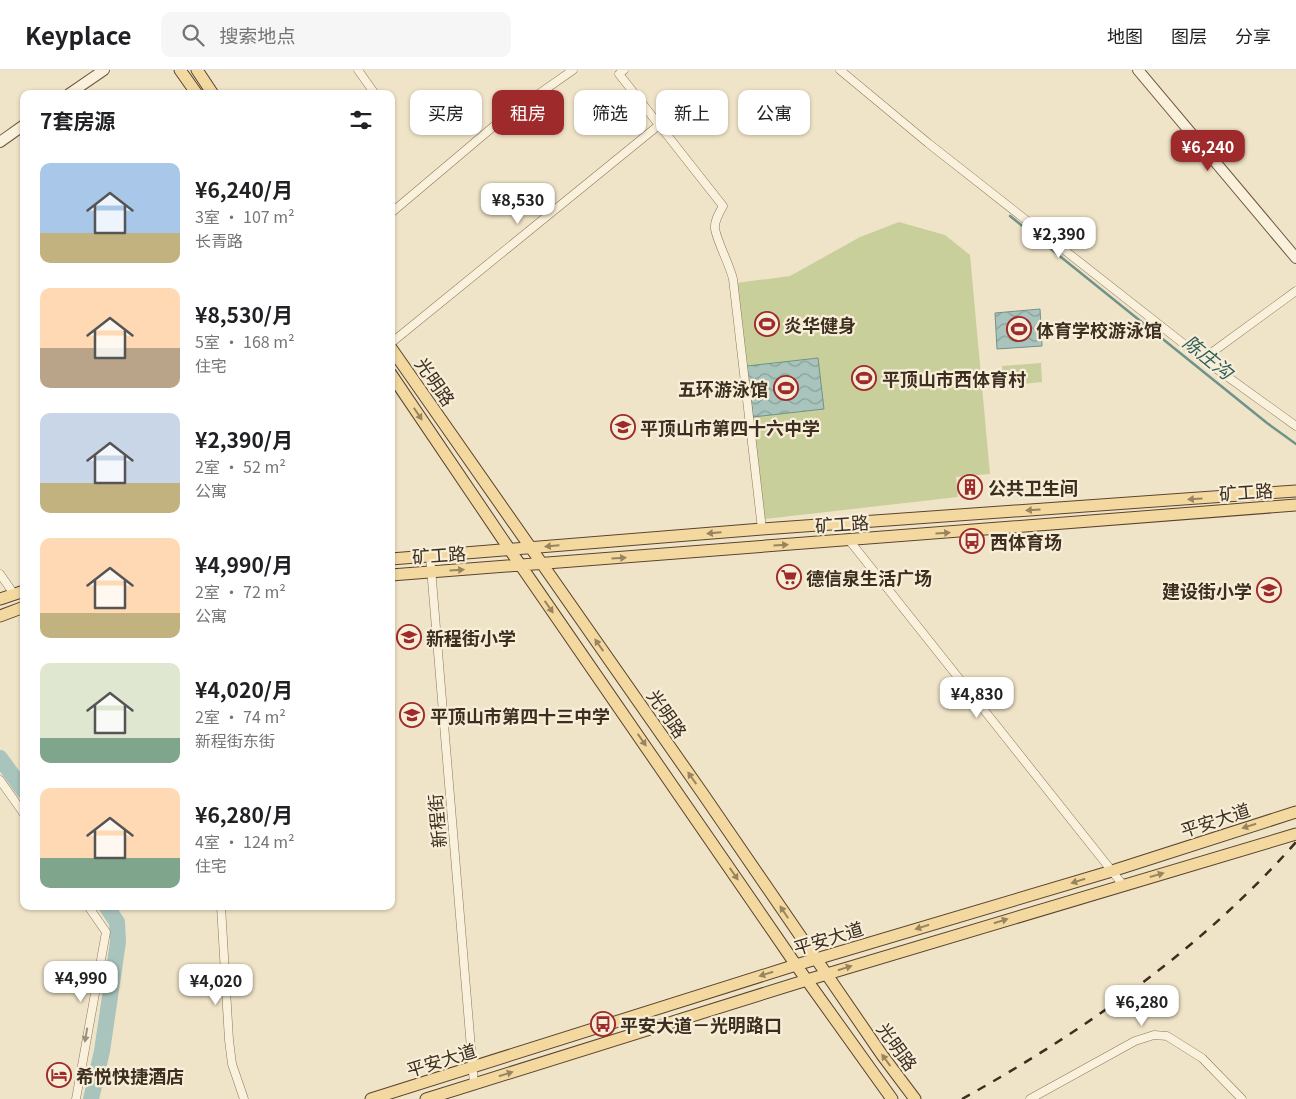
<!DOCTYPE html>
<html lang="zh">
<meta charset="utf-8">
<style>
:root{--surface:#fff;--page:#f6f6f6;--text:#202124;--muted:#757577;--line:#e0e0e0;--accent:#9e2a2b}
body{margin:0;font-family:Georgia,"Noto Sans SC",serif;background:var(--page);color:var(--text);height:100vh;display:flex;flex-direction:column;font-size:19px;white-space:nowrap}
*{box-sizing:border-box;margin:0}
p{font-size:16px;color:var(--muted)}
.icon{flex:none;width:28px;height:28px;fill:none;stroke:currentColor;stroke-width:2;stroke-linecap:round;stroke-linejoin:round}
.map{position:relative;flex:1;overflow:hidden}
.side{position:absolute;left:20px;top:20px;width:375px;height:820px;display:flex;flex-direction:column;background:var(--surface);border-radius:10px;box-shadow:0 1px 4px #0004}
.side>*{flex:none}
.banner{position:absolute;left:410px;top:20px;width:475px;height:45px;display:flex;gap:10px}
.price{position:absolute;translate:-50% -42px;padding:0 11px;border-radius:10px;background:#fff;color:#222;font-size:16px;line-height:32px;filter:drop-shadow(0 1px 2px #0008)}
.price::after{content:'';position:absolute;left:50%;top:30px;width:15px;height:11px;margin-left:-8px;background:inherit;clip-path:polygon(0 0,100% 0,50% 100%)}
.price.current{background:var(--accent);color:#fff}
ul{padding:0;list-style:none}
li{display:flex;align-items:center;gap:15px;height:125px;padding:0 20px}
li span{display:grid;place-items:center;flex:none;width:140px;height:100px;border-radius:10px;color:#555}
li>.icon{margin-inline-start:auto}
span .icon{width:60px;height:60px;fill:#fffc;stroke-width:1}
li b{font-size:21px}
h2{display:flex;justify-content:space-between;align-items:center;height:60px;padding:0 20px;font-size:21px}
.tag{padding:0 18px;border-radius:10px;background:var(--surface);box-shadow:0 1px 4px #0004;font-size:18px;line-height:45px}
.tag.current{background:var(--accent);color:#fff}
header{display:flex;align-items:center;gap:30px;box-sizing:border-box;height:70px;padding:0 25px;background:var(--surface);border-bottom:1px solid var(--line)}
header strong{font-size:24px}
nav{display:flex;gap:28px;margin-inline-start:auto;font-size:18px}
.search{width:350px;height:45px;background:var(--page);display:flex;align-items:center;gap:12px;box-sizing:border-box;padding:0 18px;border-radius:10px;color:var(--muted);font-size:19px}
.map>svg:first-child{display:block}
.pitch{fill:#c9cf9b}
.water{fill:url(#water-waves);stroke:#6f938a}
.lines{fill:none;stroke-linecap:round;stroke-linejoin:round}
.stream{stroke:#6f938a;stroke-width:2.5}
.river{stroke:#a9c4bc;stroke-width:16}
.street-casing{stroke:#8d765c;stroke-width:9}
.secondary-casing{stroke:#6f573f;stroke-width:12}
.primary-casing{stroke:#5b4430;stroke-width:13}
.street{stroke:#faf1dc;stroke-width:8}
.secondary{stroke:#faf1dc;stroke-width:10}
.primary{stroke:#f3d9a0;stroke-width:11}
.rail{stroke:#3d2e20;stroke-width:2.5;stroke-dasharray:9 9;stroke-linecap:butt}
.oneway{fill:#988460}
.oneway2{fill:#9c907e}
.labels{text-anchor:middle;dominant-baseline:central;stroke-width:4.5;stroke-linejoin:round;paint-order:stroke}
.poi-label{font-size:18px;font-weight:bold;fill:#3d2e20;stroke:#f7eed8;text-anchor:start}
.street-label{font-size:18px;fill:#3d2e20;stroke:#f7eed8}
.water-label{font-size:19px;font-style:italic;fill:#2f5d5a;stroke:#f7eed8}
</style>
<header>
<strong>Keyplace</strong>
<div class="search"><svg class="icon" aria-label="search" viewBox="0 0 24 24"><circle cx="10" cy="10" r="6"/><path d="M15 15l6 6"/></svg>搜索地点</div>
<nav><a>地图</a><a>图层</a><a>分享</a></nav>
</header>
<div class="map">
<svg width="1296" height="1029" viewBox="0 0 1296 1029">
<defs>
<pattern id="water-waves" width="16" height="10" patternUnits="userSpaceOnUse" patternTransform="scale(1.25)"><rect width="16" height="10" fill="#a9c4bc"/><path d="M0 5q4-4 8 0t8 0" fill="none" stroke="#8ba098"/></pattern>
</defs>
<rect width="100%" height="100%" fill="#f0e4c8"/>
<path class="pitch" d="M899,152L945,165L970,185L990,404L956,407L958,427L765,449L736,213L790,206L860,167Z
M1041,293L1042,312L1004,316L1002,296Z"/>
<path class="water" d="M1040,239L1042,276L997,279L995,243Z
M818,288L824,339L753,347L747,296Z"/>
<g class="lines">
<path class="stream" d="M1010,146L1267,353L1296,374"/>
<path class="river" d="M0,688L24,721
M91,1029L102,981L118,872L117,852L106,836"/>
<defs>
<path id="street" d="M358,0L375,24
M624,0L619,4L723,136C719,143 714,151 715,159C718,174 729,193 733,209L762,459
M840,0L928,73L1203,289L1296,356
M391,143L500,51L573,0
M391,273L659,55
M1203,289L1296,221
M849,470L1123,815
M430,486L474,1014
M0,504L14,524
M0,710L24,744
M221,836L229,970L232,994L244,1029
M76,1029L106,862L88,836
M1030,1029L1135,971L1154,965L1167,966L1202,988L1242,1029"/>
<path id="secondary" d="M1138,0L1296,188
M69,24L104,0
M0,72L24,55"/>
<path id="primary" d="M180,0L197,24
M197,0L213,24
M391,278L703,724L882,985L915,1029
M391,304L510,480L796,895L892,1029
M391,489L762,459L1296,421
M391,505L1296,435
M0,529L24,521
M0,546L24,537
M371,1029L796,895L1112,801L1296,742
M426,1029L807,910L1296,764"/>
</defs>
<use href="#street" class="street-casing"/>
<use href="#secondary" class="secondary-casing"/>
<use href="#primary" class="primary-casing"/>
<use href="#street" class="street"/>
<use href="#secondary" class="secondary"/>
<use href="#primary" class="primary"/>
<path class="rail" d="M962,1029C1083,962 1204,877 1296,772"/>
</g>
<defs><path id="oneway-solid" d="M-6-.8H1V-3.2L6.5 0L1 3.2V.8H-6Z" transform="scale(1.25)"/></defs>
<g class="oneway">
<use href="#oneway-solid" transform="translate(418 344) rotate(56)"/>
<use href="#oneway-solid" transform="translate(1195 429) rotate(176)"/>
<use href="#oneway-solid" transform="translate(1033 440) rotate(176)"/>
<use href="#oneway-solid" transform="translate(714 463) rotate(175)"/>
<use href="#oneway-solid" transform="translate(943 463) rotate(-4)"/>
<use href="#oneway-solid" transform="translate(781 475) rotate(-4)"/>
<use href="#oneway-solid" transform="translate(552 476) rotate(175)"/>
<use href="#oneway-solid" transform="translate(619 488) rotate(-4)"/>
<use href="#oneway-solid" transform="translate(457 500) rotate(-4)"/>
<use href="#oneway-solid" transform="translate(549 537) rotate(55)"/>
<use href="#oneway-solid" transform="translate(599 575) rotate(-125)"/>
<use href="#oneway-solid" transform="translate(642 670) rotate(55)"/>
<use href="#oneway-solid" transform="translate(692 708) rotate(-125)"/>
<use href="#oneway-solid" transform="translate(1249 756) rotate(163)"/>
<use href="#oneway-solid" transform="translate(734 804) rotate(55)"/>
<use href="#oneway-solid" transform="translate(1157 805) rotate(-16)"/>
<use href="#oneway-solid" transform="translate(1078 811) rotate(163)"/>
<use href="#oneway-solid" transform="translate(784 842) rotate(-124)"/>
<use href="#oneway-solid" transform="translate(1001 851) rotate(-17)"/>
<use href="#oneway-solid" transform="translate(922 857) rotate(163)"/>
<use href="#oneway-solid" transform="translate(845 898) rotate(-17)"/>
<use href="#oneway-solid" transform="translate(766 904) rotate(162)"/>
<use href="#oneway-solid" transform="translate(886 990) rotate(-126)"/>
<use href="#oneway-solid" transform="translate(506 1004) rotate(-17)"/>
</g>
<use class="oneway2" href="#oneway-solid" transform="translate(86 965) rotate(100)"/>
<defs>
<symbol id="stadium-ring" viewBox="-11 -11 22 22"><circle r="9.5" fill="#f7eed8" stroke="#9e2a2b" stroke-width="1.5"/><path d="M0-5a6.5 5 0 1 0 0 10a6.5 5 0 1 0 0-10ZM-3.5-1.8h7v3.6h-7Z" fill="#9e2a2b"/></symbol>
<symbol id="school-ring" viewBox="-11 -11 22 22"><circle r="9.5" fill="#f7eed8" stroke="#9e2a2b" stroke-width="1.5"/><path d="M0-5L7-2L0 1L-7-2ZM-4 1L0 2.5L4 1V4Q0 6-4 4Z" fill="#9e2a2b"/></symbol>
<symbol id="building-ring" viewBox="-11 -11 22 22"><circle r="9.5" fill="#f7eed8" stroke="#9e2a2b" stroke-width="1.5"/><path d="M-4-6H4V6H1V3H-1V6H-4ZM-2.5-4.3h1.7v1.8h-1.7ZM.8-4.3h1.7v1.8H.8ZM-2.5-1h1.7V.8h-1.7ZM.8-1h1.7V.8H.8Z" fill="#9e2a2b"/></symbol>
<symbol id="bus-ring" viewBox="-11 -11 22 22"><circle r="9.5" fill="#f7eed8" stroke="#9e2a2b" stroke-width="1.5"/><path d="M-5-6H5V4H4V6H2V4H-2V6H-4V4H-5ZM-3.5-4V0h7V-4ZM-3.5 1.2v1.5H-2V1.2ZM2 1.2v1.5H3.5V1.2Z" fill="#9e2a2b"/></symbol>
<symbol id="supermarket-ring" viewBox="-11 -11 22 22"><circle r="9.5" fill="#f7eed8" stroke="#9e2a2b" stroke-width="1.5"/><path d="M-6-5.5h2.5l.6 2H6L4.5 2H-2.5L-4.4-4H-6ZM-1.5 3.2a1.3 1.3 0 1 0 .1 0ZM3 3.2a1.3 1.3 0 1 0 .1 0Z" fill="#9e2a2b"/></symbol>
<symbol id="hotel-ring" viewBox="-11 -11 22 22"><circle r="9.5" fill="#f7eed8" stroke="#9e2a2b" stroke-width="1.5"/><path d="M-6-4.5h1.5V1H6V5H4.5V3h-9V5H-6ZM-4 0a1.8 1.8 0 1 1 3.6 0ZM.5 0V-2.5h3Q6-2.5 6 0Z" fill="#9e2a2b"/></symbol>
</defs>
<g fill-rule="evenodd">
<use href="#stadium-ring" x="753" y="240" width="28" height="28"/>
<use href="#stadium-ring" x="1005" y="245" width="28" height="28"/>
<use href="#stadium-ring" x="850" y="294" width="28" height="28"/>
<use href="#stadium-ring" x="772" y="304" width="28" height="28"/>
<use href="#school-ring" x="609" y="343" width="28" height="28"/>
<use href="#building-ring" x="956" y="403" width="28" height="28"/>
<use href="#bus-ring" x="958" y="457" width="28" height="28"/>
<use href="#supermarket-ring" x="775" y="493" width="28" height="28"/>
<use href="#school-ring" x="1255" y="506" width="28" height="28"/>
<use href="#school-ring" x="395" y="553" width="28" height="28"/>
<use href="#school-ring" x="398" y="631" width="28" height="28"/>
<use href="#bus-ring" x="589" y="940" width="28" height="28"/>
<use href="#hotel-ring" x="45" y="991" width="28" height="28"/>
</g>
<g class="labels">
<g class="poi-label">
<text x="784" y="254">炎华健身</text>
<text x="1036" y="259">体育学校游泳馆</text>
<text x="882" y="308">平顶山市西体育村</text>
<text x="768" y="318" text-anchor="end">五环游泳馆</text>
<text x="640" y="357">平顶山市第四十六中学</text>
<text x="988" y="417">公共卫生间</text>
<text x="990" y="471">西体育场</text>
<text x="806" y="507">德信泉生活广场</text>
<text x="1252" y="520" text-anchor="end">建设街小学</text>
<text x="426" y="567">新程街小学</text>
<text x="430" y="645">平顶山市第四十三中学</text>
<text x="620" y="954">平安大道－光明路口</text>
<text x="76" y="1005">希悦快捷酒店</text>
</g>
<g class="street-label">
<text transform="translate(436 311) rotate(55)">光明路</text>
<text transform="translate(1246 421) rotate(-4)">矿工路</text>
<text transform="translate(842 453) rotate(-4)">矿工路</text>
<text transform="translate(439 484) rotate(-4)">矿工路</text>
<text transform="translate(668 643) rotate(55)">光明路</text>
<text transform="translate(1215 749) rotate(-18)">平安大道</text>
<text transform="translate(436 751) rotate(-95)">新程街</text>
<text transform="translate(828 867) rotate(-17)">平安大道</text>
<text transform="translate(898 976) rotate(54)">光明路</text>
<text transform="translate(441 989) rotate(-17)">平安大道</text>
</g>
<g class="water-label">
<text transform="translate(1209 286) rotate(39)">陈庄沟</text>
</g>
</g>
</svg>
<b class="price current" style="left:1208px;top:102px">¥6,240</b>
<b class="price" style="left:518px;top:155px">¥8,530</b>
<b class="price" style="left:1059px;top:189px">¥2,390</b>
<b class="price" style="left:977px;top:649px">¥4,830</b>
<b class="price" style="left:81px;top:933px">¥4,990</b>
<b class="price" style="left:216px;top:936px">¥4,020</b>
<b class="price" style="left:1142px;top:957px">¥6,280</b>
<div class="banner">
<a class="tag">买房</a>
<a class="tag current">租房</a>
<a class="tag">筛选</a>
<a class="tag">新上</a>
<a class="tag">公寓</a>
</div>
<section class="side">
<h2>7套房源<svg class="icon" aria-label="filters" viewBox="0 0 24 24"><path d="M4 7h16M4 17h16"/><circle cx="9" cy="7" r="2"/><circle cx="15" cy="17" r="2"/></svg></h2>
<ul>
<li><span style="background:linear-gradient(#a9c7e8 70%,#c2b280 0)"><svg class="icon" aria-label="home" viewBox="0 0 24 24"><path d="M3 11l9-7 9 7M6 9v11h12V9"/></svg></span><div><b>¥6,240/月</b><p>3室 · 107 m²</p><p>长青路</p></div></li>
<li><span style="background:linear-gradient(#ffd9b3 60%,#b9a48a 0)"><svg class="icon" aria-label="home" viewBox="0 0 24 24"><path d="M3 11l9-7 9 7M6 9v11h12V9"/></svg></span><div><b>¥8,530/月</b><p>5室 · 168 m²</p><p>住宅</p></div></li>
<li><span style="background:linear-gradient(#c9d6e8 70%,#c2b280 0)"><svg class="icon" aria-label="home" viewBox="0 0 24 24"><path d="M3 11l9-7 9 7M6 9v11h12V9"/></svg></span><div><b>¥2,390/月</b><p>2室 · 52 m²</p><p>公寓</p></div></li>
<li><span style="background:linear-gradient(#ffd9b3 75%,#c2b280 0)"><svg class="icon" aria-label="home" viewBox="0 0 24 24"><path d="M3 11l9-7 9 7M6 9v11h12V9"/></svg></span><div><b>¥4,990/月</b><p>2室 · 72 m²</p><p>公寓</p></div></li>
<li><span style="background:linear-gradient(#dfe7d0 75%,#7fa58c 0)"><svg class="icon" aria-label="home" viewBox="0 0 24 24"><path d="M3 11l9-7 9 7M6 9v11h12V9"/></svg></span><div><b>¥4,020/月</b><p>2室 · 74 m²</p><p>新程街东街</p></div></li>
<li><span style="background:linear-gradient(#ffd9b3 70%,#7fa58c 0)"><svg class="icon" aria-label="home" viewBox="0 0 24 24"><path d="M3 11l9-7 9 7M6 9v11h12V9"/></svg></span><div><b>¥6,280/月</b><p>4室 · 124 m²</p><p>住宅</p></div></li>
</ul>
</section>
</div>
